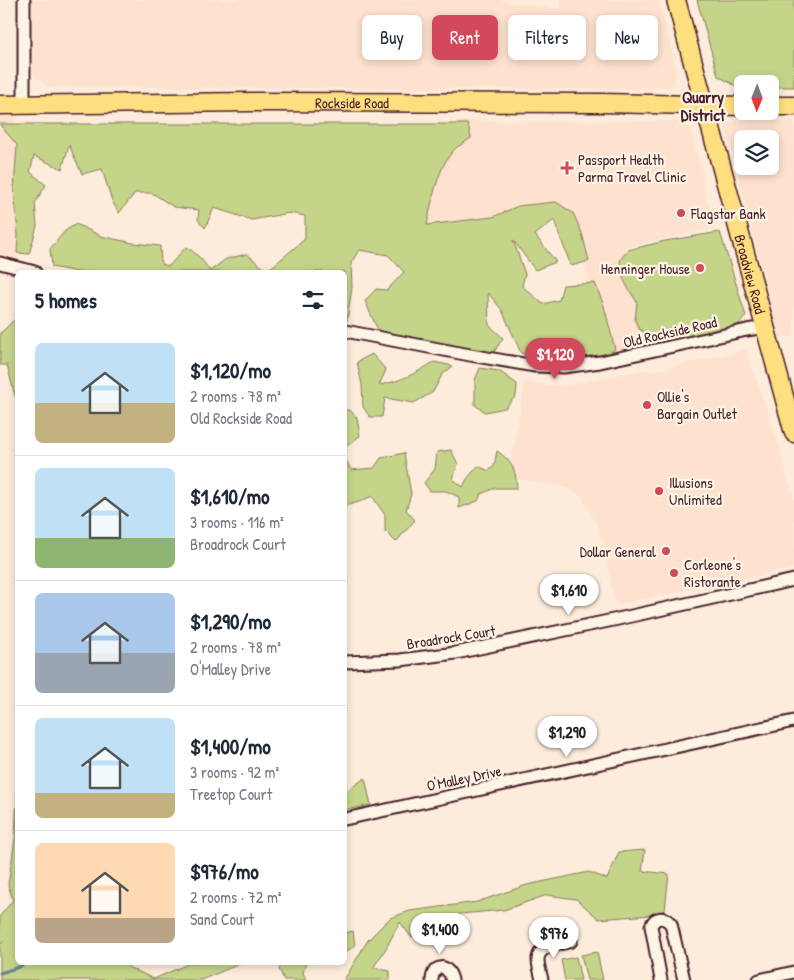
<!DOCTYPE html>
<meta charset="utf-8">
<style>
:root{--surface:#fff;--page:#f2f2f3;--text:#1f2937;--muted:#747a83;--line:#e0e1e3;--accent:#d1495b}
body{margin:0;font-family:"Patrick Hand",sans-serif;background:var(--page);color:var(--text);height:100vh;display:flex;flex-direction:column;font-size:19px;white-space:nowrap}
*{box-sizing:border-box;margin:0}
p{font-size:16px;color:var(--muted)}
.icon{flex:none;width:28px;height:28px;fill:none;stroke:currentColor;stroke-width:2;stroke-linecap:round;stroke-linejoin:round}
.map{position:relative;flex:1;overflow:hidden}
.sheet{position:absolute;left:15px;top:270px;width:332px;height:695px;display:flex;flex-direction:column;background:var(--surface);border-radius:8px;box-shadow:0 2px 8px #0003}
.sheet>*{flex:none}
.hud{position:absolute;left:362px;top:15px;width:356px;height:45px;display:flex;gap:10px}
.needle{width:32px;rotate:181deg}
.fabs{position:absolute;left:734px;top:75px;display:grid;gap:10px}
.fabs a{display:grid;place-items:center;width:45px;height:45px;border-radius:8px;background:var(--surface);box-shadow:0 2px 8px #0003;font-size:25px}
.price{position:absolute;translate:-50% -42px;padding:0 11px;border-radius:18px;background:#fff;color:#222;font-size:16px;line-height:32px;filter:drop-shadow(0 1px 2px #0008)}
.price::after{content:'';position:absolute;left:50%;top:30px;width:15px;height:11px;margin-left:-8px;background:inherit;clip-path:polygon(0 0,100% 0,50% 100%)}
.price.current{background:var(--accent);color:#fff}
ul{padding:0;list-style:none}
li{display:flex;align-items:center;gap:15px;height:125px;padding:0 20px}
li+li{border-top:1px solid var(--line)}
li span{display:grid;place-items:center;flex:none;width:140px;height:100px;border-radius:8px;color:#555}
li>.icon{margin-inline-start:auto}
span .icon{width:60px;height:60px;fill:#fffc;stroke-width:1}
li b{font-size:21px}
h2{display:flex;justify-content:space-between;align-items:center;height:60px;padding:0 20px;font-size:21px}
.tag{padding:0 18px;border-radius:8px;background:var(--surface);box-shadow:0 2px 8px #0003;font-size:18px;line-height:45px}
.tag.current{background:var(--accent);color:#fff}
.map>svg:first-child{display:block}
.built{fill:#fee1cf;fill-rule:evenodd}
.green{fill:#c4d58a;stroke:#877a5a}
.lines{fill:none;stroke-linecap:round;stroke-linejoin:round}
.stream{stroke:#678592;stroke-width:3}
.street-casing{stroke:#4a1f2b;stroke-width:15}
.primary-casing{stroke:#4a1f2b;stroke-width:21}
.street{stroke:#fcf5e5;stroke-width:11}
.primary{stroke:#fedf80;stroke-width:18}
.poi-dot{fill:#d1495b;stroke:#fcf5e5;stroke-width:2}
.labels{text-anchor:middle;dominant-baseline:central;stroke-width:4.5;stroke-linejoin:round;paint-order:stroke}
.street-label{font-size:15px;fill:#4a1f2b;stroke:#fcf5e5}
.poi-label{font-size:15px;fill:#4a1f2b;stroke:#fcf5e5;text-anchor:start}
.neighbourhood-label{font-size:16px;font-weight:bold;fill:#4a1f2b;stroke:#fcf5e5}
</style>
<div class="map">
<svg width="794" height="980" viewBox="0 0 794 980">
<rect width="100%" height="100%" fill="#fdecdb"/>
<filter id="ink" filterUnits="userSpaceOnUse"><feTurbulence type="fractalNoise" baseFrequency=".02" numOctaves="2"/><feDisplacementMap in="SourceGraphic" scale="10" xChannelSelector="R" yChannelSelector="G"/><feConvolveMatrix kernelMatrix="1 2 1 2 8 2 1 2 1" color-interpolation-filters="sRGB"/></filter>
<g filter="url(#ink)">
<path class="built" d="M32,0H497L555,9L561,7V0H659L677,72L674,83L668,87L634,89L46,87L34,73Z
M0,112L16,113L17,259L0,254Z
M456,121H676L683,123L688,127L691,130L703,178L701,179L715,228L627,247L613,199L652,346L602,357L580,240L576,231L569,206L524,216L417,226L429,171Z
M794,121V336L780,338L724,122ZM742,139H770V166H742Z
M746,350L779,445L794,500V568L616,605L602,537L592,514L580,494L567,488L509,477L525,381L538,384L563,386L642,370L654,371Z"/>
<path class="green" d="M697,0H794V87H770V84H742V86H736L718,76Z
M0,124H468L471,138C467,141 462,144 457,147C438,163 432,201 427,225L493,217L518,206L556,202L573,213L582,233L589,261L571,266L554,220L535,235L556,262L535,270L513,240L525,274L522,286L543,304L559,300L563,285L595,283L604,306L615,349L604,357L567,359L535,358L521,353L502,310L488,293L489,325L503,338L494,352L436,354L388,346L375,324L365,301L376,289L387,290L404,272L388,255L359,250L351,263L352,287L347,321L345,320V272H77L52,267L50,249L65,231L76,224L101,236L133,243L160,246L161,264L169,266L186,247C197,253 203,261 210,271L226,259L247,254L267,271L305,239V216L289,213L252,220L214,208L205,228L198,220L199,210L174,207L152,193H135L119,213L112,201L102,169L82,174L69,145L62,169L34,156L30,172L46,185L35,203L37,226L29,254L17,253L18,235L14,188L17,145L0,125Z
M720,232L746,316L738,325L724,330L643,346L644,332L639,329L635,321L637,302L629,290L621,274L620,260L628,250L665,241Z
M17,317V399L15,396L7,365H0V333L5,329Z
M372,354L386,370L379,385C402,381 414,374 434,362L453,366L442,375L433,392L414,403L385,398L382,417H370L363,407L362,385L357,362Z
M480,368L499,371L517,384L516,396L505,408L485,412L475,405V380Z
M345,410H350L357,418L360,436L345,446Z
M451,450L458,464L453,479L463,487L467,479L478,466L489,471L494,466L497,451C512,461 516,470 517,488H495L481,494L478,501L459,508V497L446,491H430L424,483L435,469L437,452Z
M404,453L411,494L406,510L415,520L396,542L385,531V515L372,496L359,502L345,506V458L351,470L374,468L381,458Z
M365,778L371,805L345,810V792Z
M17,792L18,962L127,963L128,967L154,979L190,963H242L201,980H0V944L3,942L0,939V916L13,900L8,885L15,839Z
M645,850L642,871L669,874L665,910L650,915L599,919L576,899L547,895L504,910L460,914L444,924L411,937L400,922L385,950L373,968L390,971V980H344L368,940L390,918L410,911L477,902L527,885L589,872L607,879L619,852Z
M353,931L355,946L345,952V933Z
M597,952L603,980H587L581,955Z
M576,957L581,980H565L561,960Z
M283,963H306L303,973L306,980H284L279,969Z"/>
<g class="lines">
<path class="stream" d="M0,973L19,967L29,962"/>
<defs>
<path id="street" d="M24,0V105
M0,263L35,272
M345,331L470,355L535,366L564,367L600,362L747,330L765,327
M345,662L400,660L456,653L618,619L794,580
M345,819L794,721
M432,980C433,964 448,963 452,980
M542,980C541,974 538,966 538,960C538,945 560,944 571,941
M661,980L651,926C655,916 665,916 671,924L684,980
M759,980L794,972"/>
<g id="primary">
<path id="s1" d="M676,0L794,433"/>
<path id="s2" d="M0,105L252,102L603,103L742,106"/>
<path d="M770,106H794"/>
</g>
</defs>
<use href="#street" class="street-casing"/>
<use href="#primary" class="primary-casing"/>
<use href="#street" class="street"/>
<use href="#primary" class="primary"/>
</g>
</g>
<g class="poi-dot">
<path d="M564.5 160.5h5v5h5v5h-5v5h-5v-5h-5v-5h5z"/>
<circle cx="681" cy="213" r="5"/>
<circle cx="700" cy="268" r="5"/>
<circle cx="647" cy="405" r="5"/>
<circle cx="659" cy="491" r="5"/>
<circle cx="666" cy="551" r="5"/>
<circle cx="674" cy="573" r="5"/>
</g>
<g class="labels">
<g class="street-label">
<text stroke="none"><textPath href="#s2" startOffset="352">Rockside Road</textPath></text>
<text stroke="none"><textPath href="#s1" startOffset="284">Broadview Road</textPath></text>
<text transform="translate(670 332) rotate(-13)">Old Rockside Road</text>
<text transform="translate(451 637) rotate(-9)">Broadrock Court</text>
<text transform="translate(464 778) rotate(-12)">O'Malley Drive</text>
</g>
<g class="poi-label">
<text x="578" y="159">Passport Health<tspan x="578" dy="17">Parma Travel Clinic</tspan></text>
<text x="691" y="213">Flagstar Bank</text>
<text x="690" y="268" text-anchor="end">Henninger House</text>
<text x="657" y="396">Ollie's<tspan x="657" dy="17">Bargain Outlet</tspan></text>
<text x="669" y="482">Illusions<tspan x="669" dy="17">Unlimited</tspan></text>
<text x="656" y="551" text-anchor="end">Dollar General</text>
<text x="684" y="564">Corleone's<tspan x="684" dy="17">Ristorante</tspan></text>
</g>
<g class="neighbourhood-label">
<text x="703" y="97">Quarry<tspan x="703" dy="18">District</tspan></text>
</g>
</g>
</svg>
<div class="fabs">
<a><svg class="needle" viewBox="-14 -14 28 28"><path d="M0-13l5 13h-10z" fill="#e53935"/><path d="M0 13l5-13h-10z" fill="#747a83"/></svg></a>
<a><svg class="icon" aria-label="layers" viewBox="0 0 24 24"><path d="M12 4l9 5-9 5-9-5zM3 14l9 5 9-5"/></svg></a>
</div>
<b class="price current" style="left:555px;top:380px">$1,120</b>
<b class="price" style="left:569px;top:616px">$1,610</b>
<b class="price" style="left:567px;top:758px">$1,290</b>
<b class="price" style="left:440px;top:955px">$1,400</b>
<b class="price" style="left:554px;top:959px">$976</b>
<div class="hud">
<a class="tag">Buy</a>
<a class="tag current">Rent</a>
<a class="tag">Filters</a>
<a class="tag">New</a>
</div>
<section class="sheet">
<h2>5 homes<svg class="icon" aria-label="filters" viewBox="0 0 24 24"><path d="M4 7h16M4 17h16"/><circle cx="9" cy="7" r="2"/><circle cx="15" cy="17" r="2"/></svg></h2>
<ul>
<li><span style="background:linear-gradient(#bfe0f5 60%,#c2b280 0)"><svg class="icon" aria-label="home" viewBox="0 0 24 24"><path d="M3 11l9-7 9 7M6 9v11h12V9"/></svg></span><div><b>$1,120/mo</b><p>2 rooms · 78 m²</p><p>Old Rockside Road</p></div></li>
<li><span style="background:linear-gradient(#bfe0f5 70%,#8fb573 0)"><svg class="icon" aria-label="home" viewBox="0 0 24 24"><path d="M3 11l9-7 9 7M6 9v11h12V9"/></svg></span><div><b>$1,610/mo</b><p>3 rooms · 116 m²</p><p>Broadrock Court</p></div></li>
<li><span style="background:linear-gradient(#a9c7e8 60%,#9aa5b1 0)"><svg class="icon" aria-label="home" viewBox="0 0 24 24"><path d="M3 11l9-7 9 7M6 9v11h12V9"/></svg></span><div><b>$1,290/mo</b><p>2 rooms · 78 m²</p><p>O'Malley Drive</p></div></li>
<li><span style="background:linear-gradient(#bfe0f5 75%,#c2b280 0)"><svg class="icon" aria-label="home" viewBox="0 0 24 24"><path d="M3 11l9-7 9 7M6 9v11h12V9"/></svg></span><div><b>$1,400/mo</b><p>3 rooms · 92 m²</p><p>Treetop Court</p></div></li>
<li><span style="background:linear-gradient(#ffd9b3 75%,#b9a48a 0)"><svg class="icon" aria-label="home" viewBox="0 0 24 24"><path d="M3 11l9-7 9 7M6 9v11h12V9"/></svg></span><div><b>$976/mo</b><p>2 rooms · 72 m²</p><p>Sand Court</p></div></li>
</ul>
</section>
</div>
